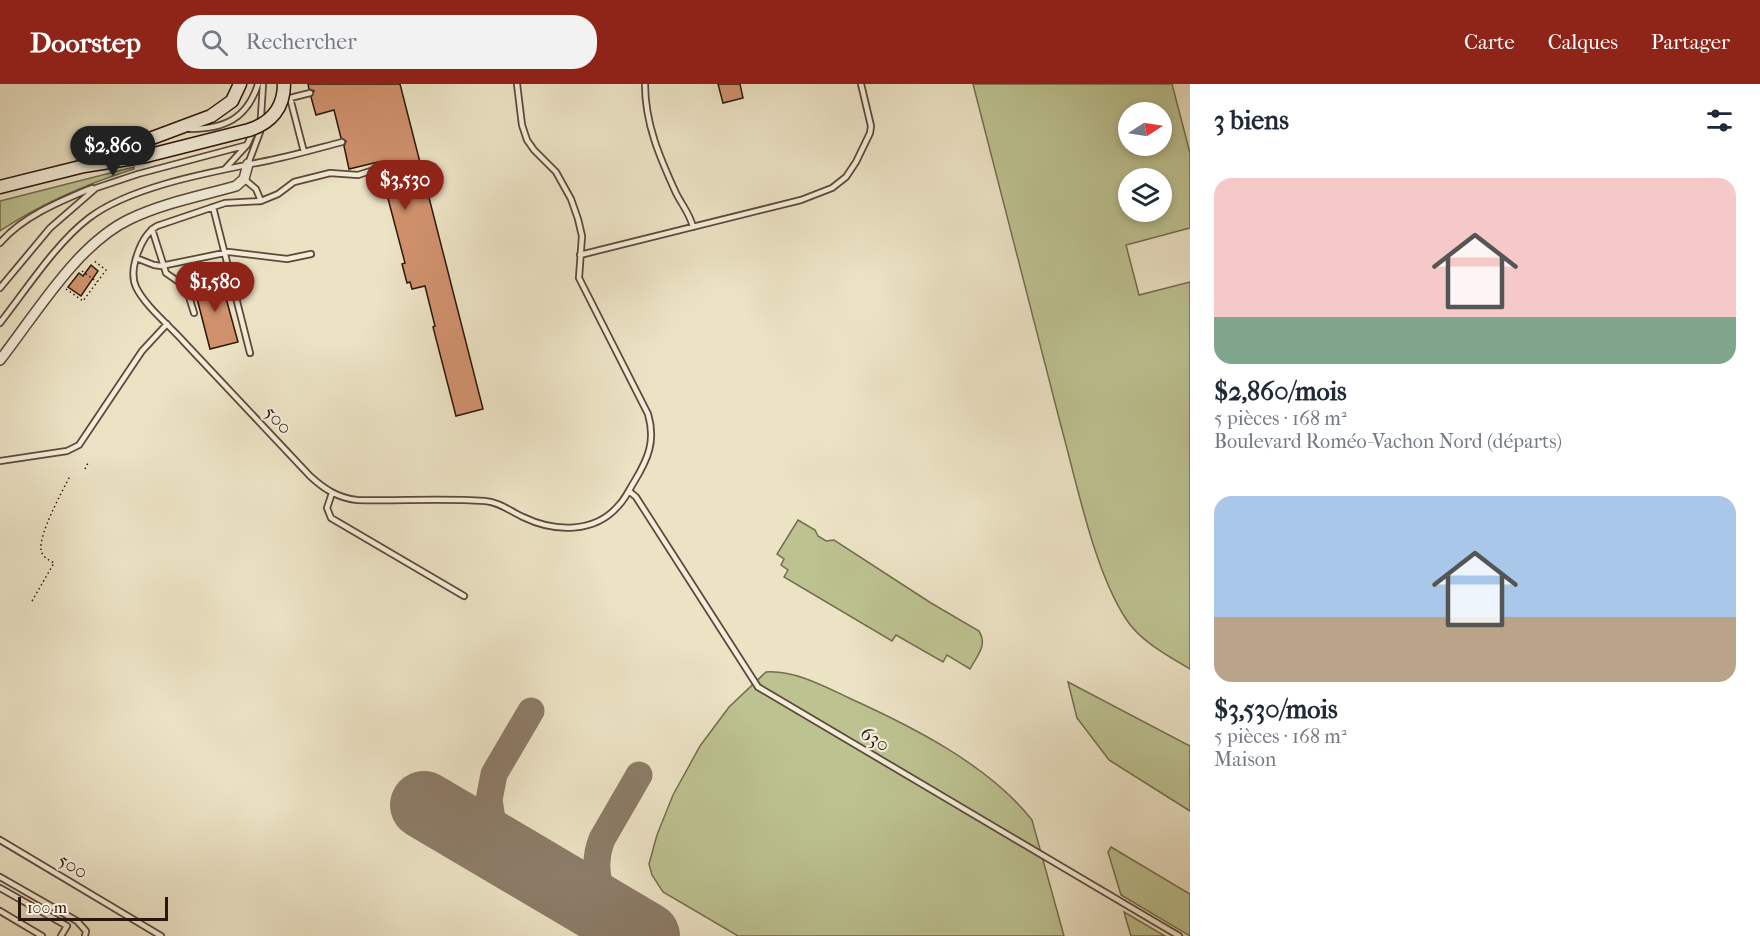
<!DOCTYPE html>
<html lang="fr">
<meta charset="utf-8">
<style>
:root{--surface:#fff;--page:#f2f2f3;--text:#1f2937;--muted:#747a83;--accent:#8f2418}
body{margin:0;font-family:"IM FELL French Canon",serif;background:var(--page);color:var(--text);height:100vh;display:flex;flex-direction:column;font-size:22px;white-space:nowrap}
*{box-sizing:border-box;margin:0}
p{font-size:20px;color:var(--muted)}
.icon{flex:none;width:33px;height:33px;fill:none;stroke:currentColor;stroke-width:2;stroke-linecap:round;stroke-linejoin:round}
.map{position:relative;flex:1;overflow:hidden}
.panel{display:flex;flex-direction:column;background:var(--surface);width:570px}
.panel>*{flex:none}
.needle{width:39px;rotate:78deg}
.fabs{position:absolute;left:1118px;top:18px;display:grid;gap:12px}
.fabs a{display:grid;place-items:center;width:54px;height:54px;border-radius:50%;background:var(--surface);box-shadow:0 3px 9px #0003;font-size:30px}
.scale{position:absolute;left:18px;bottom:15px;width:150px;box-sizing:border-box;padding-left:6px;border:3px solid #2c160b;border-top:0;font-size:16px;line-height:21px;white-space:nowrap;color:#2c160b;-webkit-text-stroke:4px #f3edd9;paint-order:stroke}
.price{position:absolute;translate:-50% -51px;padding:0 14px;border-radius:21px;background:var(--accent);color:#fff;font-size:20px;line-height:39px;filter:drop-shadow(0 2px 3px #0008)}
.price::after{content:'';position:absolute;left:50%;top:36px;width:18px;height:14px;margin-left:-9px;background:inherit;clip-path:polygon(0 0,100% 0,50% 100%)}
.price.current{background:#222;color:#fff}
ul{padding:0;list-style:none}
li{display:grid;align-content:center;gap:12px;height:318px;padding:0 24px}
li span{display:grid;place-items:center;height:186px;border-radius:18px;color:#555}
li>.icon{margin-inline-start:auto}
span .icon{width:108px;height:108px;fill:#fffc;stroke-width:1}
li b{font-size:26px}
h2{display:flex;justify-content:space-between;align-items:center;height:72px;padding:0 24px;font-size:26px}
header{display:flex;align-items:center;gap:36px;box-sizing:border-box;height:84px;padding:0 30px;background:var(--accent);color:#fff}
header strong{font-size:28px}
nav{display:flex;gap:33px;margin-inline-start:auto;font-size:21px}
.search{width:420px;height:54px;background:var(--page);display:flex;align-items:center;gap:15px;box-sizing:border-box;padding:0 21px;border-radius:24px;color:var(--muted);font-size:22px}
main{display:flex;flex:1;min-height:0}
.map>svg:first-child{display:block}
.green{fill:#bdc291;stroke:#746c4e;stroke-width:1.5;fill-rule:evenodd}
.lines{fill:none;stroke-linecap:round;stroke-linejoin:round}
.taxiway{stroke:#8c7c68;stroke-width:27}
.runway{stroke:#8c7c68;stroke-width:68}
.building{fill:#d0926d;stroke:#2c160b;stroke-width:1.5}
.lane-casing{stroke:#5c493a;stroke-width:8}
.street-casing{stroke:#5c493a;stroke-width:12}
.secondary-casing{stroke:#2c160b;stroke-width:15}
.path{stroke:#2c160b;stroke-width:1.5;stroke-dasharray:1.5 3;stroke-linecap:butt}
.lane{stroke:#f3edd9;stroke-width:4.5}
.street{stroke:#f3edd9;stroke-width:9}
.secondary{stroke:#f3edd9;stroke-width:12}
.secondary-bridge-casing{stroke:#2c160b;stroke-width:15;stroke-linecap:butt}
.secondary-bridge{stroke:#f3edd9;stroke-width:12}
.labels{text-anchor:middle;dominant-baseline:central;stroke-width:4.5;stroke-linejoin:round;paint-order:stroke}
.street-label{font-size:20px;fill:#2c160b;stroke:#f3edd9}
</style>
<header>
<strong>Doorstep</strong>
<div class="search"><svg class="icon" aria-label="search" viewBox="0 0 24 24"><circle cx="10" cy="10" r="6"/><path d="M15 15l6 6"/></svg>Rechercher</div>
<nav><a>Carte</a><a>Calques</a><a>Partager</a></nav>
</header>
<main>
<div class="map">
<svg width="1190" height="852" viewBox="0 0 1190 852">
<rect width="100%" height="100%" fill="#ece3c5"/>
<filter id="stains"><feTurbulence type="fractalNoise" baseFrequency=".00333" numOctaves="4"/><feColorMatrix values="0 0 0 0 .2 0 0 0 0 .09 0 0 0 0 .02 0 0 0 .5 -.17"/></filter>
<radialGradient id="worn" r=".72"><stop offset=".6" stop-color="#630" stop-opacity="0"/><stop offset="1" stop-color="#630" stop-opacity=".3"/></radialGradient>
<path class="green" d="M973,0H1172L1190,69V144L1126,161L1139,211L1190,198V585C1168,572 1140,557 1126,535C1094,486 1077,400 1061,342C1032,228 1003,114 973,0ZM1128,28H1161V62H1128ZM1128,94H1161V128H1128Z
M134,83V85C86,100 42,119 0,147V117Z
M798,436L815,446L818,452L826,457L834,456L931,519L979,547C988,561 977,572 970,585L947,571L943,578L896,551L892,557L784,493L788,486L781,481L784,475L777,470Z
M766,588C794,586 824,602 849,614C911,642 989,681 1032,736L1064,852H738L663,808L652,791L649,780L657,751L673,711L700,662L729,623Z
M1068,598L1190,662V727L1109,676L1077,634Z
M1111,763L1190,810V852L1121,811L1108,768Z
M1124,828L1165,852H1131Z"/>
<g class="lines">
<path class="taxiway" d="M531,627L494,690L489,716L493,741L502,758L517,773L599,821L604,827
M639,691L602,755C591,783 598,815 621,834C630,841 641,846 650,852"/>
<path class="runway" d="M424,721L646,852"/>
</g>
<path class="building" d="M308,0H400L483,325L456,332L433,243L435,242L425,202L412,205L410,198L407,199L402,180L405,179L381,88L384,86V82L378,78L349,85L344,62L346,57L341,54L334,26L316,31L311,13L314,7L309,5Z
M718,0H740L743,14L723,19Z
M91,181L98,187L81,212L68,203L79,189L83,192Z
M220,192L238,258L210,265L193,199Z"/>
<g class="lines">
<defs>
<path id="lane" d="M645,0C645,40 660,74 676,109C682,121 690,130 693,143
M190,45C224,45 247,35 258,0
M304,68L290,14L310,9
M248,80L260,48L263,0
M380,84L358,91L330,89L294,98L278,110L261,117L225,119L157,142C141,151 128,186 136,203C145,222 170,242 184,258C226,303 268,347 310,392C324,405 338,414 357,416C400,417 443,414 485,417C499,418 510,427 523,433C554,448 595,450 619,421C625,415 629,406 634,398C648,375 656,357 648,330L579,194L582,152L578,135L571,115L556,88L534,66L527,56L522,41L517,0
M225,85L247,61L254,46
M244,95L256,105L261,117
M213,123L250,269
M152,145L166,189L186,203L194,229
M0,159C23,132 61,117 92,104
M580,171L801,116L832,104L846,93L856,78L870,49L871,42L861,0
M136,174L154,181L161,182L229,168L287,175L311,170
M0,204L50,144L96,104L138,90L247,61
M0,239C26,206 56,159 89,134C132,101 218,87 271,76C295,71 319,64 342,58
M0,377L67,367L79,361L142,267L167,240
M629,407L636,413L758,603L1179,852
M332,409L327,424L331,434L464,512
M0,756L161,852
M0,793L77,837L86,847L85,852
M0,804L67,842L61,852
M0,827L42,852"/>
<path id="street" d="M0,276C36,230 77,160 130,135C163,119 201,112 236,102L244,95L248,80"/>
<path id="secondary" d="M84,82L136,60L211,32L232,17L240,0
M0,103L84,82L146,72"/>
</defs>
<use href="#lane" class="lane-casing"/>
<use href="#street" class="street-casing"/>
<use href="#secondary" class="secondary-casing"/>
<path class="path" d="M213,183L215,193
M82,187L97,198
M66,205L83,217L106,186L93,176
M85,385L89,377
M32,517L54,479C49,476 42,473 41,466C39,449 62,408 70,392"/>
<use href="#lane" class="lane"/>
<use href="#street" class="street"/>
<use href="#secondary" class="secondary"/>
<defs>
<path id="secondary-bridge" d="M146,72L249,46C271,39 284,24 284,0"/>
</defs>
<use href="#secondary-bridge" class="secondary-bridge-casing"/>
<use href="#secondary-bridge" class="secondary-bridge"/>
</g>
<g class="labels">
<g class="street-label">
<text transform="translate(278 336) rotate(47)">500</text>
<text transform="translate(875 655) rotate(31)">630</text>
<text transform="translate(73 782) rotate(31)">500</text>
</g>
</g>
<rect width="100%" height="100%" filter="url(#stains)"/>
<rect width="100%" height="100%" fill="url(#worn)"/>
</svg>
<div class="fabs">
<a><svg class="needle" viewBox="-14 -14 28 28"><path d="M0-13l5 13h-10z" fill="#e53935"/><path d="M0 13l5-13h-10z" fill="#747a83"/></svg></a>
<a><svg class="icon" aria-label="layers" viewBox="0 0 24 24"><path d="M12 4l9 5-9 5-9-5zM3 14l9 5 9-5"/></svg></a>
</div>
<div class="scale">100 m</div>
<b class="price current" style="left:113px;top:93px">$2,860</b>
<b class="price" style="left:405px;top:127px">$3,530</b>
<b class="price" style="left:215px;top:229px">$1,580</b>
</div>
<section class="panel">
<h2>3 biens<svg class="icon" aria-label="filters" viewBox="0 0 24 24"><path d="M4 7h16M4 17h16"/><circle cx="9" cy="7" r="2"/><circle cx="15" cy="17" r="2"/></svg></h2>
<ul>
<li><span style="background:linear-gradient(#f6c9c9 75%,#7fa58c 0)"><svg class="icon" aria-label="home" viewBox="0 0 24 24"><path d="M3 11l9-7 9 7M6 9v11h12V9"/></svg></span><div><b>$2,860/mois</b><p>5 pièces · 168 m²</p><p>Boulevard Roméo-Vachon Nord (départs)</p></div></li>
<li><span style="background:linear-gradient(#a9c7e8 65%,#b9a48a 0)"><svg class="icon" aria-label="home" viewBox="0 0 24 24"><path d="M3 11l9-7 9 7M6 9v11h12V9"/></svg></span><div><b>$3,530/mois</b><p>5 pièces · 168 m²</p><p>Maison</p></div></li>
</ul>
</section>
</main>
